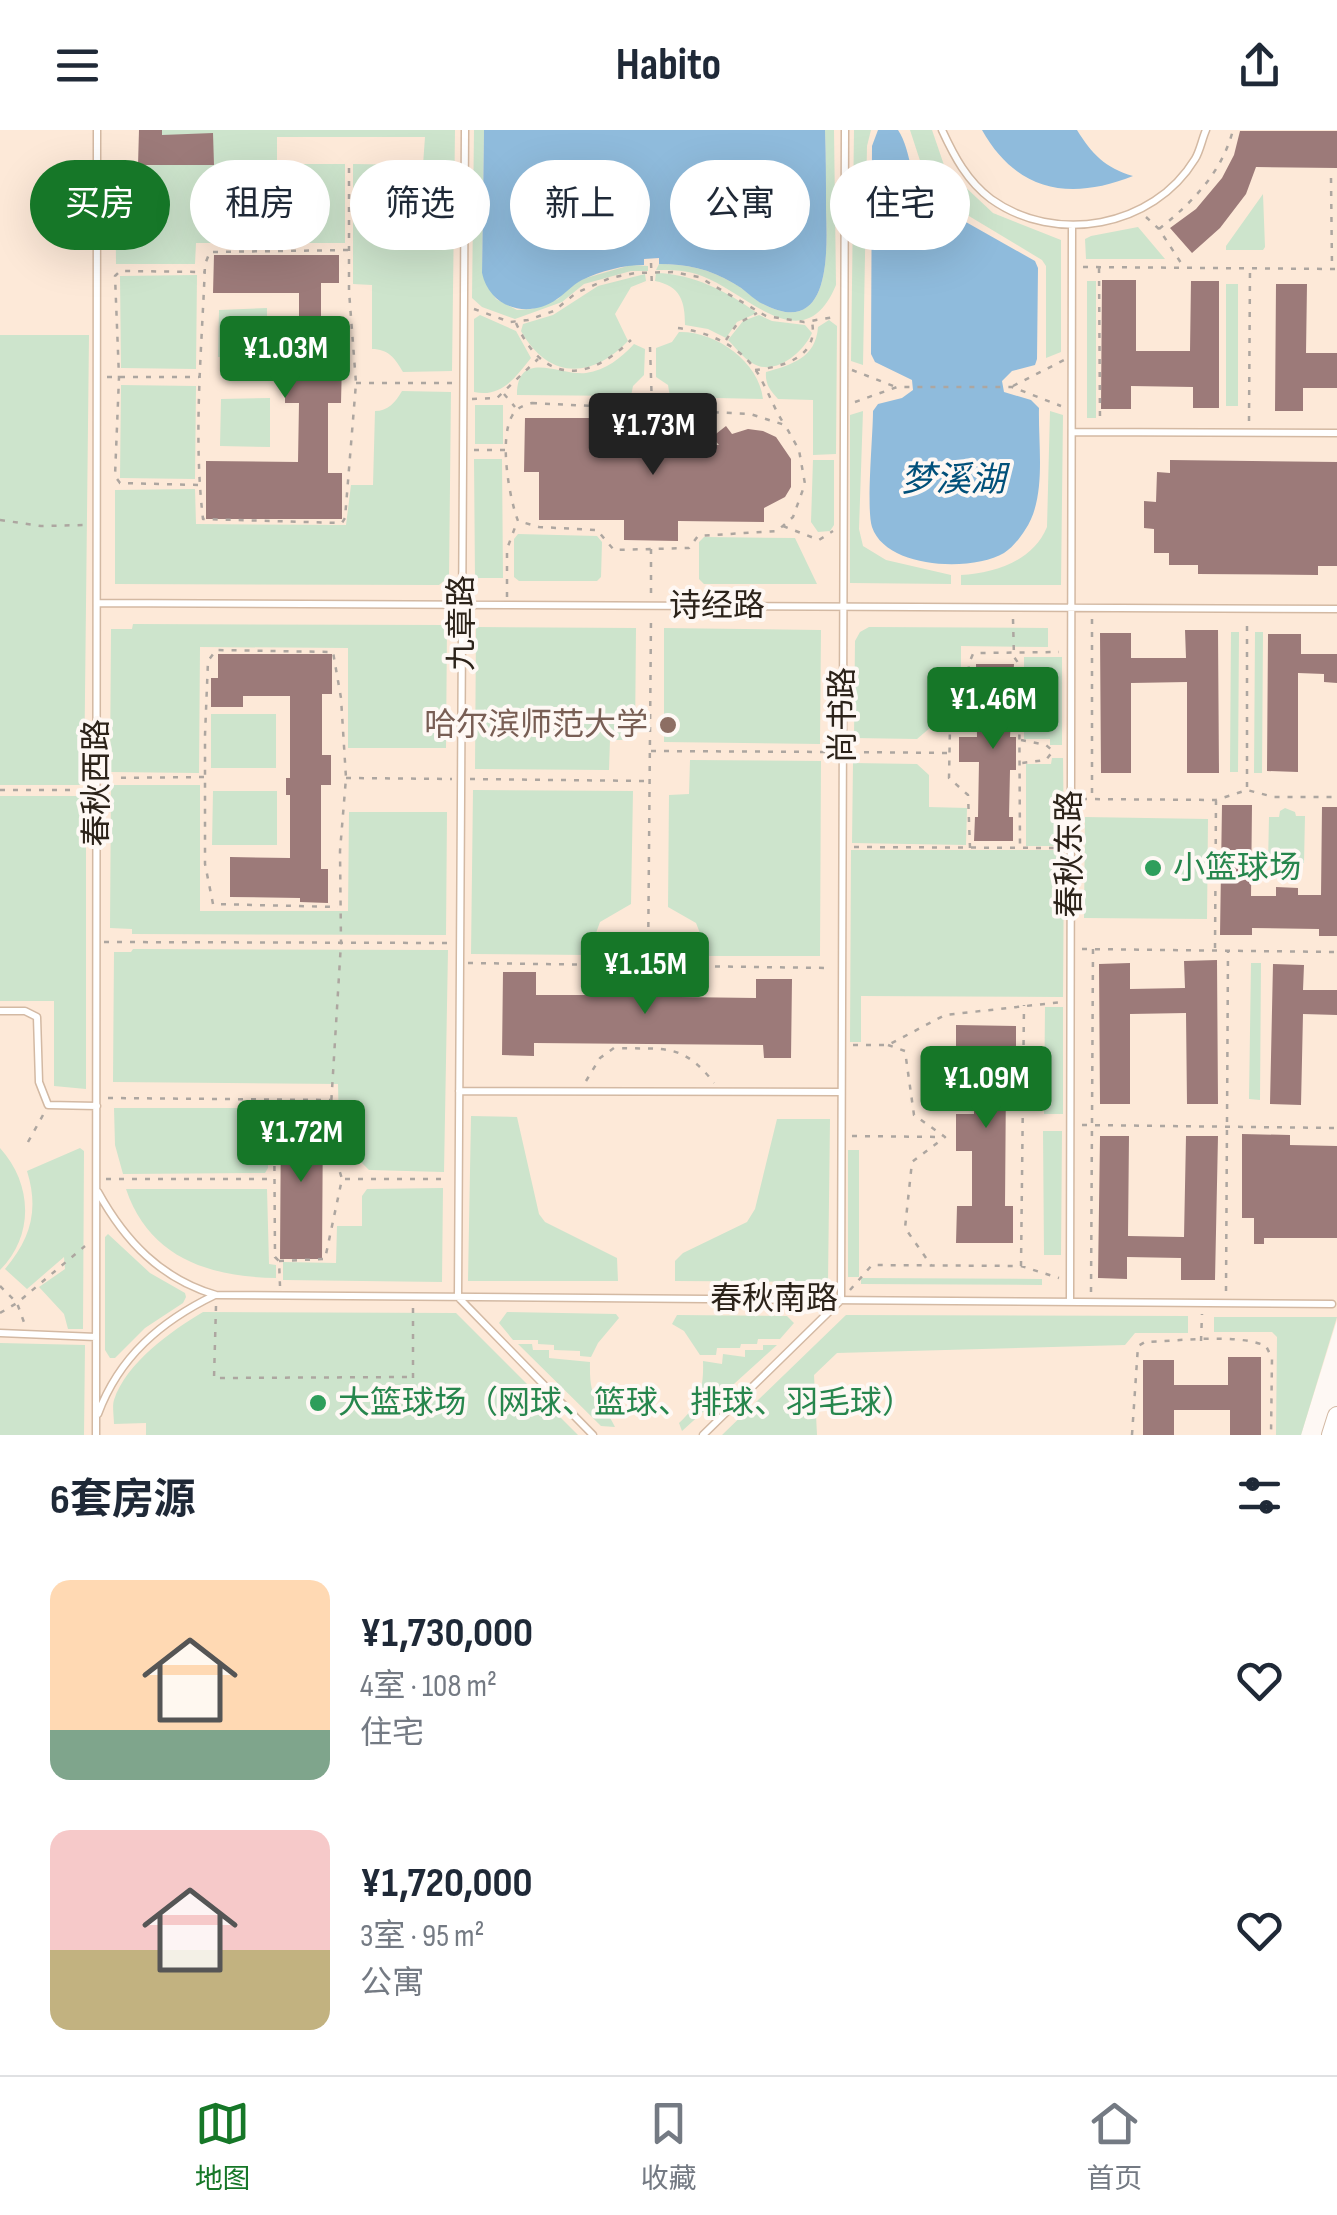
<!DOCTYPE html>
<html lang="zh">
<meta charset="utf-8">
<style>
:root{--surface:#fff;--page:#f2f2f3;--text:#1f2937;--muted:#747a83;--line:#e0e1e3;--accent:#167728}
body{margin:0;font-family:"Sofia Sans Condensed","Noto Sans SC",sans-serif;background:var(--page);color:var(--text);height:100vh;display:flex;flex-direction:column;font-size:38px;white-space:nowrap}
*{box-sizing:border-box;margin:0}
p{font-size:32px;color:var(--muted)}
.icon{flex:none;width:55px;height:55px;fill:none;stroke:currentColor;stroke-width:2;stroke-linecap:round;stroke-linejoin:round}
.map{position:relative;height:1305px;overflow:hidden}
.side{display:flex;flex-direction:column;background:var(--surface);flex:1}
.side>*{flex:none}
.hud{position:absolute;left:30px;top:30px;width:1278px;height:90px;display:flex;gap:20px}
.price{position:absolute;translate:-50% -85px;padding:0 22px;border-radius:10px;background:var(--accent);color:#fff;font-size:32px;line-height:65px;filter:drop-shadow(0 2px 5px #0008)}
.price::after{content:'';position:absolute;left:50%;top:60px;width:30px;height:22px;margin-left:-15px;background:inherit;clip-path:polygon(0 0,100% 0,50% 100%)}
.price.on{background:#222;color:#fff}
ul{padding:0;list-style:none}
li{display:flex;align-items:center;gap:30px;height:250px;padding:0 50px}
li span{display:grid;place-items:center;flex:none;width:280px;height:200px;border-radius:20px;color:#555}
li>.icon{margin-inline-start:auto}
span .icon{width:120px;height:120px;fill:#fffc;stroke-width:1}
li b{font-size:42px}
h2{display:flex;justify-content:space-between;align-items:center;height:120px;padding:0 50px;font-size:42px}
.pill{padding:0 35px;border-radius:45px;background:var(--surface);box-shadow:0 10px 40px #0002;font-size:35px;line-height:90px}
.pill.on{background:var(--accent);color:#fff}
header{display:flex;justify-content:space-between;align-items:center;height:130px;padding:0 50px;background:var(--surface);font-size:45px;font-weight:700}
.tabs{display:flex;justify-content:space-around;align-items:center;height:140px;border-top:2px solid var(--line);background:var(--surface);font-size:28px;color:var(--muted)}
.tabs a{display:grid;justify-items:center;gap:5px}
.tabs .on{color:var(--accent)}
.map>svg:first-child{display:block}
.built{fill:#fde9d8}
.green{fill:#cde4cc}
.water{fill:#8fbbdc}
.building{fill:#9c7a79}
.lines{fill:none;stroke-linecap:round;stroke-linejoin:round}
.lane-casing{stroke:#d3b9a3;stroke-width:9}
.secondary-casing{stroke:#d3b9a3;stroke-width:20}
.path{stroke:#ada6a0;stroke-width:2.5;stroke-dasharray:5 8;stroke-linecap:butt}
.lane{stroke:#fff;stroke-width:6}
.secondary{stroke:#fff;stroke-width:18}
.education-dot{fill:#8d6e63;stroke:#fef8f4;stroke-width:4}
.leisure-dot{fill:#2e9e5b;stroke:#fef8f4;stroke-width:4}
.labels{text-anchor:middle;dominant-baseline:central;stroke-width:8;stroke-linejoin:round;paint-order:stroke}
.street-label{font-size:32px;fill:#2c231a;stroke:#fef8f4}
.education-label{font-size:32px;fill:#785e54;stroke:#fef8f4;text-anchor:end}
.leisure-label{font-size:32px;fill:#27864d;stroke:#fef8f4;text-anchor:start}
.water-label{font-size:35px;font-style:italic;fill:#01507a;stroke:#fef8f4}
</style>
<header><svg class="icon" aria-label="menu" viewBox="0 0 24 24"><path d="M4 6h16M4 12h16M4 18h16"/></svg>Habito<svg class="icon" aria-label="share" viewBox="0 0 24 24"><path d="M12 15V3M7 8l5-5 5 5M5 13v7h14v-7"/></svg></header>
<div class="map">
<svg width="1337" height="1305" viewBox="0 0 1337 1305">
<rect width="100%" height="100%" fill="#fef8f4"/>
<path class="built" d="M0,0H1337V1190L1301,1305H0Z"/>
<path class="green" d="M117,0H455L452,241L403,242C395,228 388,219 372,219V155L353,154V34L423,35L425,7H277V34H345V113H196L195,134H116L115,36L162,35V0Z
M474,0H484L482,143L496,169L517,180L532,179L558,169L571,155L586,148L631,135L648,136V141H631L584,154L562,172L515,189L482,177L472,168Z
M825,0H834L836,155C804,232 748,163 702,146C687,140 672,140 656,140L659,134C686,134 710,139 733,153C745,159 753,169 765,175C833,209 827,116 826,78C826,52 826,26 825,0Z
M854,0H871L867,16L863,235L851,231Z
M910,0H932L945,38L993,83L1061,110V222L1046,228V136L1042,130L944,71L926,49Z
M1263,64L1265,117L1263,120H1226V116Z
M1138,97L1165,129H1086L1085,109L1091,106Z
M656,143C693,144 727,161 757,183L737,192L726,208L708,199L685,195C685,172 681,156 655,151Z
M645,144L646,151L631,157L615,184L628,211C591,250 548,249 521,201L523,194L553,185L598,156Z
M197,145L196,239L121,238L120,146Z
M1087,151H1096V288H1087Z
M1226,154H1238V276H1226Z
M267,178V228L218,227L219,180Z
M480,185L516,201L531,228C515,248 501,268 474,262V189Z
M759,185L772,191L805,195L812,203C803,223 774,247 752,233C743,228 735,217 728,210L743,191Z
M829,190L837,196L836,324L813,325V270L778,269C770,260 765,254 766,242C791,235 816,228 818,197Z
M679,202C715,201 759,231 763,269L670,267L668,255L656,247V218L672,212Z
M0,205H89L84,655H0Z
M634,214L645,219L644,245L633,256L631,266L517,265C517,218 561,246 586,243C606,240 621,228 634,214Z
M121,255L196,256L195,349L120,348Z
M402,261L451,262L449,447L439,455L115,454V360L195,359L196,394L346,395L351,355H373L375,281C388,281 395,273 402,261Z
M270,268V317L220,316L221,269Z
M475,275H503V314H475Z
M863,281L859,399L863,416L886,430L951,445V454L850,453V285Z
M1050,281L1063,285L1061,455H961V445C995,443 1033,431 1047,397Z
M474,329H502L503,448H475Z
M813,330H834V395L830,401L818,402L811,392Z
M518,404L597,406L602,412L601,447L597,451H519L514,447V409Z
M704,407L795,408L817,454H704L699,449V412Z
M133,494L447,495L446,618H348V518L200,517L199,643L110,642L111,499H132Z
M476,497L636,498L635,610H610L609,640L475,639Z
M869,497L1048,498V517L961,516V571H931V597L917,609L854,608L855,511L860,502Z
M664,498L821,500L820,614L664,612Z
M1231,502H1239L1238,642H1230Z
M1255,502H1263L1262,643H1254Z
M1024,527H1062V615H1050V609H1024Z
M211,584H276V638H211Z
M1052,628H1063L1064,716H1026V634H1051Z
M690,630L821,631L820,826H709L696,793L668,777L669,665L689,664Z
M853,633L917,634L929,645V677L967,678L966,715L852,713Z
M111,655H200V781H348L349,682H447L446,805L132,804V799L110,798Z
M473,660L633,661L631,774L600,792L588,825L471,824Z
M213,661H277V715H212Z
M0,666H86V959L54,956V871H0Z
M1285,678L1295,682L1296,686H1305L1304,733H1294L1290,743L1278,740L1275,734H1268L1269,687H1279L1280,681Z
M1085,687L1208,689L1207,789L1084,788Z
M851,720H1064L1063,867L861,866V912H850Z
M133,819L448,820L444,1042L369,1040L362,1033V1004H341L339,1000L338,954L113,952L114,822H131Z
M1251,833H1261L1260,970L1249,969Z
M1045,877H1063V984H1044Z
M114,978H267L268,1038L265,1043L123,1044L115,1015Z
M471,986L517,987L539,1084L545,1092L617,1128L618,1151H468Z
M777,989H830L828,1152L675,1151V1131L683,1123L747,1092L755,1079Z
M1043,1001H1062L1061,1125H1044Z
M0,1018C32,1053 35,1105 0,1140Z
M80,1018L84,1021L83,1199H68L64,1184L39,1157L65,1139L64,1127L27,1159L5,1139C31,1108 39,1080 27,1041Z
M848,1020H859V1147H848Z
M443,1058L442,1152L283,1150V1132L336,1133L337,1096H362V1066L367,1059Z
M126,1059H267L269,1134L276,1135V1148C210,1147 149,1128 126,1059Z
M108,1104L150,1143L185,1163L186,1167L183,1173L145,1198L115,1228H110L105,1220V1107Z
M861,1148L1042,1149V1155L861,1154Z
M203,1182L456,1183L578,1305H146V1293L114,1294C114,1287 112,1276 114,1270C126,1233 171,1201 203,1182Z
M507,1182L616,1184L619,1188L598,1213L591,1227L580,1226V1221L554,1220V1215L538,1214V1210H513L499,1193Z
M677,1185L787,1186L794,1193L780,1209H758L757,1214H741L740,1218H717L716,1225H700L684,1201L672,1194Z
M846,1185L1188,1186V1203H1135L1125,1215L837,1223L814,1245L817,1305H722Z
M1214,1187H1337L1301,1305H1276L1277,1207L1272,1202H1214Z
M0,1213L85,1215L84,1305H0Z
M518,1214H532L533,1220H549V1228L590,1232C589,1277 600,1265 615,1297L601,1296Z
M763,1215H777L682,1301L679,1293C699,1275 704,1258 703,1231L722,1234L723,1224L745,1227V1220H763Z"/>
<path class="water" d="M484,0H825C826,26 826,52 826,78C827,116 833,209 765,175C753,170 745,159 733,153C710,139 686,134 659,134V128L644,129V135C623,135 601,141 582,150C572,155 566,163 557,169C529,189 490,179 482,143Z
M878,0H898C912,21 909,52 927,70L1035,131L1038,138L1037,229L1035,235L1012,241L1002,251L1004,262L1031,270L1039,278C1038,316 1047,368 1025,400C1020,408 1012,418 1004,423C972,442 886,439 872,397C866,378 873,306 873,281L878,274L902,268L913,260L912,250L875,232L871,224L872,16Z
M982,0H1077C1092,24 1105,38 1133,46C1070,71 1017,62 982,0Z"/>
<path class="building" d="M139,0H162V5L213,3L214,35H138Z
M1240,1H1337V38L1256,37L1246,64L1220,98L1192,123L1170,98L1196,79L1222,48L1234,25Z
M214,125H339V153H321V231H342L341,273H328V343H342V389H206V331L298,332L299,273H285V231H299V163H213Z
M1102,150H1136V221H1190L1191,151H1219V278H1193V257L1131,256V279H1101Z
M1276,154H1307L1306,223H1337V258H1303V281H1275Z
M525,288H601L604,314L719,315L712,307L726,296L732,304L748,299L763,301L776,307L791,329V357L785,367L764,378V392L678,391V411L624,410V390H539V342H524Z
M1170,330L1337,332V436H1318V445L1198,444V435H1169V423H1154V399L1144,398V371L1156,372L1157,342L1170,343Z
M1185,500H1218L1219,643H1187V552L1131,553V643H1101L1100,503H1131V528H1186Z
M1268,504H1301V524H1337V553L1324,552V544L1298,543V642L1267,641Z
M218,524H332V564H322V625H331V655H321V739H328V773L300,772V768L230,767V727L290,728V665H286V648H290V566H243V577H211V548H218Z
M976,534H1014L1010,607H1016V640H1010L1009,687H1013V711H974L975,687H978L979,632H959V607H977Z
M1222,675H1252L1251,766H1276V757L1298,758V765H1321L1322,677H1337V806H1319V799L1252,798V805H1220Z
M1217,830L1218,974H1187L1186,883L1130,884V974H1100L1099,834L1130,833V859L1185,858L1184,831Z
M1273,834L1304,835L1303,860H1337V885L1303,884L1301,975L1270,974Z
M503,842H536V865H615V852H680V867L756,868V849H792L791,928H764L763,915L534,913V926L502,925Z
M956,895L1016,896V946H1006L1005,1076H1013V1113H956L957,1076H972V1021H956V984H974V949H956Z
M281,981H323L322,1129H280Z
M1242,1004L1290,1005V1015L1337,1016V1108H1264V1114H1254V1088H1242Z
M1100,1006H1129L1128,1106L1184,1107L1186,1006H1218L1215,1150H1181V1128L1127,1127V1149L1098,1148Z
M1228,1227H1261V1305H1230V1280H1174V1305H1143V1230H1174V1255H1228Z"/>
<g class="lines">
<defs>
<path id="lane" d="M465,0L458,1167L593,1305
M942,0C954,26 967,51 991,69C1055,115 1153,98 1195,29C1200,21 1202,9 1206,0
M1072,302L1337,303
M97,473L1337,479
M0,881H25L37,887L39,952L48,975L97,976
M459,961L841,962
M98,1062C125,1111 161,1149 216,1165L1332,1174
M1070,1171L1072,96
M0,1203L96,1207
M98,1284C119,1227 161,1191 215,1165
M96,1305L97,0
M703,1305L841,1170L845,0"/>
<path id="secondary" d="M1331,1305L1337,1286"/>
</defs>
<use href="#lane" class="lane-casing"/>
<use href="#secondary" class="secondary-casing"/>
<path class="path" d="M1331,48L1332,137
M1146,87L1159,99L1183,136
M1159,99C1193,72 1222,42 1233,0
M348,120L210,122L205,134C202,218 193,305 203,389L342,393L345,388L356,253L349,161V37
M651,133L652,157
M1083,137L1337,139
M1099,138L1100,290
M474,179L510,192L528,190L554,181L576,163L610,148L635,143L673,142L699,147L766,186L804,192L835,187
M516,193C543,254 587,253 631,210
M678,198C711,202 747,219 762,251C770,266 775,280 784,294
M726,210L737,194L757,183
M650,217L653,307
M755,240C783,237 819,227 812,192
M852,240L896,257
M107,247H199
M356,253H452
M1013,256L1064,230
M504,264L515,277
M472,269L497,268L538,229
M855,272L897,257H1012L1061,276
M532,273L750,284L785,295L799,320L805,354L793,387L777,401L698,406L689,418L614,420L597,400L539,397L518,391C509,367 499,309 512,286C516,278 524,275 532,273Z
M1249,291L1250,139
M474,320H506
M198,355L120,353L115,346L119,247L115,146L120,141L204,142
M0,390L41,396L86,395
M783,396L819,410L833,401
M651,419V465
M507,467V419L517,392
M1013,489L1014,527L1019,534L1020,717
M1092,489V666
M1021,610L1046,615L1053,621L1046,630L1022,633
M651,621L833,622
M851,622L948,623
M108,648L205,647
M346,648L452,649
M470,649L647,651
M1247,657V490
M0,660H86
M1082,669L1216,670L1247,660L1274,667H1337
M854,717L1061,718
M970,718L968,665L949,648L950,596L966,588L969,533L973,524L980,523L1059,522
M104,812L451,813
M1215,818L1216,671
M1082,819L1337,822
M468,833L830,838
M648,836L651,488
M853,915H888L945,885L1062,872
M888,915L905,921L914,985L945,1007L912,1032L905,1098L931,1135
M586,951L600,928L614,918C662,920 682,911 714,953
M108,968L330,970
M274,971L275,1127L279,1131L280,1156
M1082,995L1337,998
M852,1006L943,1007
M28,1012L43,985
M106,1049H273
M345,1049H447
M279,1131L325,1129L342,1049L334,1023L331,976L341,813L340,721L346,648L341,568L333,522L216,520L208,531L205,605V734L213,774L338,777
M1021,1136L1024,875
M0,1156L17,1173L25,1195
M850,1160L872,1135L1021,1136L1059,1148
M1226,1161L1228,821
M1091,1162L1093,819
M216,1176L214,1248L413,1247
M413,1178V1252
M0,1183L17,1173L85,1116
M1201,1211L1202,1184
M1132,1305L1138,1216L1145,1212C1178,1211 1237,1203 1266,1216L1272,1228L1271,1305"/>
<use href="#lane" class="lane"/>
<use href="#secondary" class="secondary"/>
</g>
<circle class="education-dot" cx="668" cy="595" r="10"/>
<g class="leisure-dot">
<circle cx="1153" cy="738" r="10"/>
<circle cx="318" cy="1273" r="10"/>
</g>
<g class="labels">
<g class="street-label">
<text x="717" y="476">诗经路</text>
<text transform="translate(462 493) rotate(-90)">九章路</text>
<text transform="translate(843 585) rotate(-90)">尚书路</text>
<text transform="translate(97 653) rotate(-90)">春秋西路</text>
<text transform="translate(1070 724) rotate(-90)">春秋东路</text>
<text x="774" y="1169">春秋南路</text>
</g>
<g class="education-label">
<text x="648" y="595">哈尔滨师范大学</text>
</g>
<g class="leisure-label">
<text x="1173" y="738">小篮球场</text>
<text x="338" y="1273">大篮球场（网球、篮球、排球、羽毛球）</text>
</g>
<g class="water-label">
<text x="953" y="350">梦溪湖</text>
</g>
</g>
</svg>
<b class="price" style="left:285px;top:271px">¥1.03M</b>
<b class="price on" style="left:653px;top:348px">¥1.73M</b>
<b class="price" style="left:993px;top:622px">¥1.46M</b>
<b class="price" style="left:645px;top:887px">¥1.15M</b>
<b class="price" style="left:986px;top:1001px">¥1.09M</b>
<b class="price" style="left:301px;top:1055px">¥1.72M</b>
<div class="hud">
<a class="pill on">买房</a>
<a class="pill">租房</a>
<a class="pill">筛选</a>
<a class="pill">新上</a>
<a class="pill">公寓</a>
<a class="pill">住宅</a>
</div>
</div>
<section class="side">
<h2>6套房源<svg class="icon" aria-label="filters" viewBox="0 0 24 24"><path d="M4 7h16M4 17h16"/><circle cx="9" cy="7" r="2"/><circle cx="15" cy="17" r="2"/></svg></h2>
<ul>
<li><span style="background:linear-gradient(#ffd9b3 75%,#7fa58c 0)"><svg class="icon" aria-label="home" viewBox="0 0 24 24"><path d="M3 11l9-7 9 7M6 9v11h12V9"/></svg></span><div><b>¥1,730,000</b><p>4室 · 108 m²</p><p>住宅</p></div><svg class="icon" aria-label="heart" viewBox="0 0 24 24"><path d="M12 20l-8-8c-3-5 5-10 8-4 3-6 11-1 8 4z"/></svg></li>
<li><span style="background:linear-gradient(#f6c9c9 60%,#c2b280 0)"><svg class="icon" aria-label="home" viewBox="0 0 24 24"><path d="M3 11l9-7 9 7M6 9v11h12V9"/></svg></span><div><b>¥1,720,000</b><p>3室 · 95 m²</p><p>公寓</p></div><svg class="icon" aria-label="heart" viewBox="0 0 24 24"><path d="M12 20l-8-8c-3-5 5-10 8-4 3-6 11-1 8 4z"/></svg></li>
</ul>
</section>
<nav class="tabs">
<a class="on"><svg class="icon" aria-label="map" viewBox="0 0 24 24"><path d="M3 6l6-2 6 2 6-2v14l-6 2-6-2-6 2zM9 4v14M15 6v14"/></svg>地图</a>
<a><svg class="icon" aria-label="saved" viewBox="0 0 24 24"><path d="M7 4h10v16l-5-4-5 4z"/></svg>收藏</a>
<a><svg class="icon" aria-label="home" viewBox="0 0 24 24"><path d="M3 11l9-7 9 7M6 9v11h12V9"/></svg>首页</a>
</nav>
